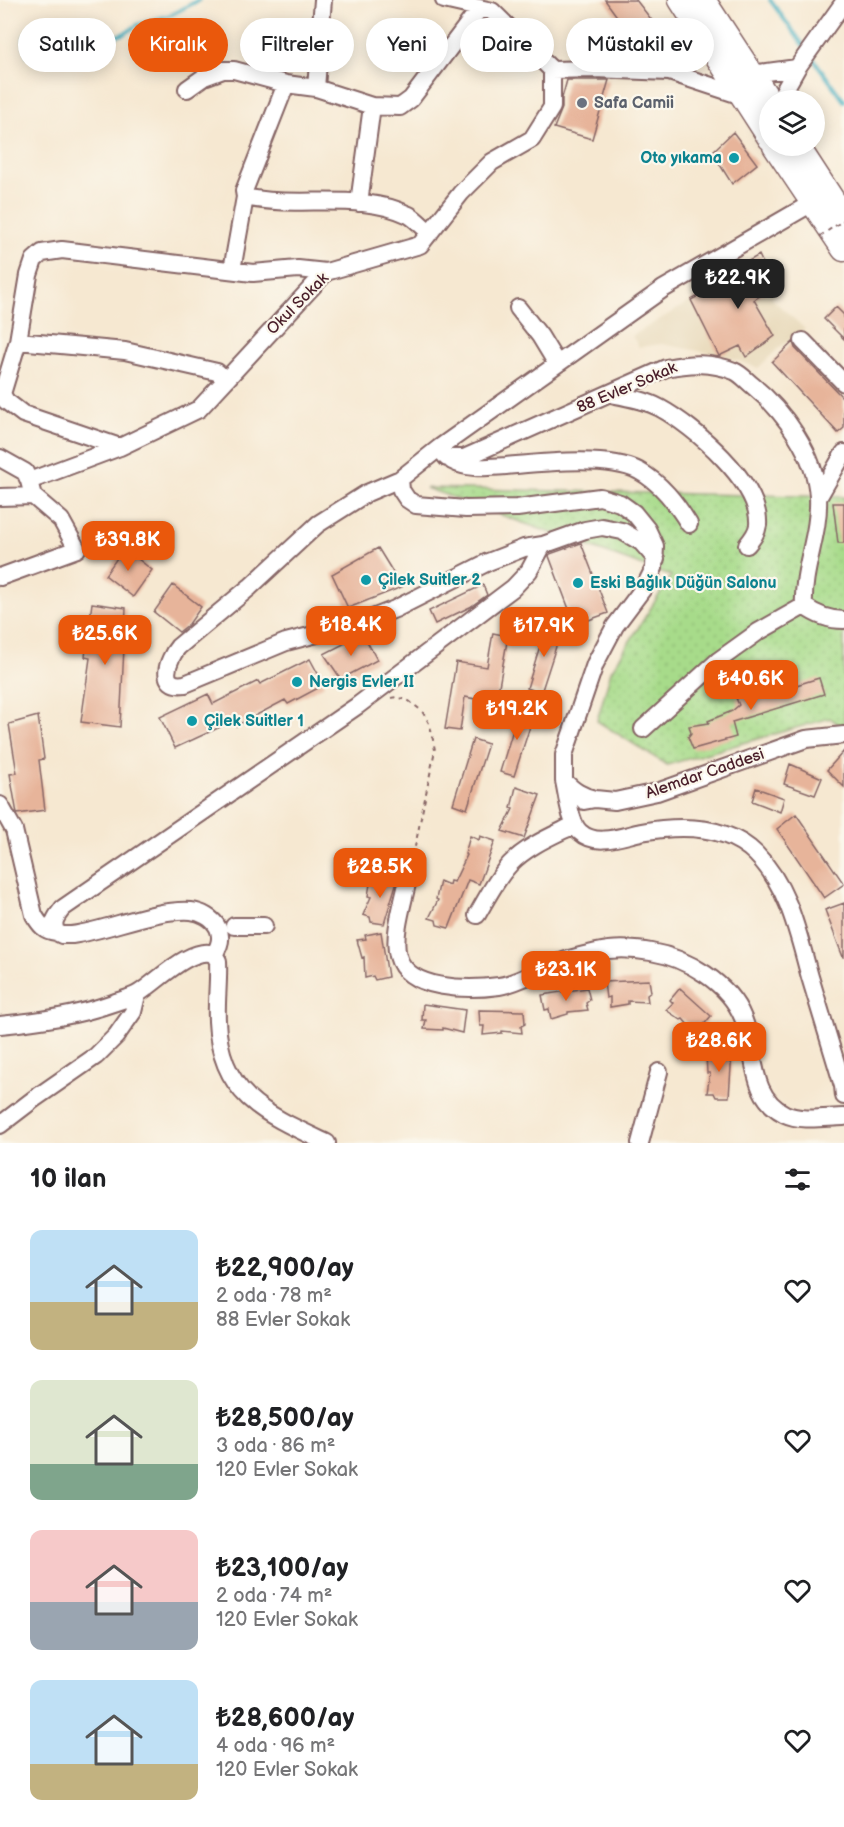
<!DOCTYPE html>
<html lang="tr">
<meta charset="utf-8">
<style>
:root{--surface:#fff;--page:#f6f6f6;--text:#202124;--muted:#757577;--accent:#ea580c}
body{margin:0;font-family:"Balsamiq Sans",sans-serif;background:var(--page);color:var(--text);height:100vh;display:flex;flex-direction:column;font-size:22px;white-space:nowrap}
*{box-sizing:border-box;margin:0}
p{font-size:20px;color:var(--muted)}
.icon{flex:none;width:33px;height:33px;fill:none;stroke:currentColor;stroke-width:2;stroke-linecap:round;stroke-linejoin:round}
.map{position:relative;height:1143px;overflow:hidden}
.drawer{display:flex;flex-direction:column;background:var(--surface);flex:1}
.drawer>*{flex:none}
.guide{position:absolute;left:18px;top:18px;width:808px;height:54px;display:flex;gap:12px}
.buttons{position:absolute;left:759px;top:90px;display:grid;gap:12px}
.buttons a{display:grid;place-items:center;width:66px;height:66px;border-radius:50%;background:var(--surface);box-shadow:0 3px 15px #0003;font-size:30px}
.price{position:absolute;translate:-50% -51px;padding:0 14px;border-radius:12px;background:var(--accent);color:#fff;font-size:20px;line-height:39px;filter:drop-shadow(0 2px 3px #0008)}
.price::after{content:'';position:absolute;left:50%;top:36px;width:18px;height:14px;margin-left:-9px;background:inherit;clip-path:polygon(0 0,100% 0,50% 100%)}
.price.on{background:#222;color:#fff}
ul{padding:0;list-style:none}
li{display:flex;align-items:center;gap:18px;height:150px;padding:0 30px}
li span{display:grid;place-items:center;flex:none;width:168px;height:120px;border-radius:12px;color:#555}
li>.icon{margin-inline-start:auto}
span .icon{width:72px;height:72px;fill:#fffc;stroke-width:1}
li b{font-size:26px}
h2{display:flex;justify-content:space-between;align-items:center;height:72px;padding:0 30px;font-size:26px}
.tag{padding:0 21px;border-radius:27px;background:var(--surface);box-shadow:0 3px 15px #0003;font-size:21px;line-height:54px}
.tag.on{background:var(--accent);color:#fff}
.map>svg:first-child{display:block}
.built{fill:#e8d9ba}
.grass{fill:url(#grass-dots);stroke:#787d5a;stroke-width:1.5}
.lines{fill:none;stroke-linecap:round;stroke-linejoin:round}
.stream{stroke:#40adbf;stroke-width:4}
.building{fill:#e7b49a}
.minor-casing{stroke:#866565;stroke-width:20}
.highway-casing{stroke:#866565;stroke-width:27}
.path{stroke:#866565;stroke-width:2;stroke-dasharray:4.5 4.5;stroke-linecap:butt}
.minor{stroke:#fff;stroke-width:16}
.highway{stroke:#fff;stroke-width:24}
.path-bridge{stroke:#866565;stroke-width:2;stroke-dasharray:4.5 4.5;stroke-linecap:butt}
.worship-dot{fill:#6b7280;stroke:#fbf7ec;stroke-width:2}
.culture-dot{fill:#0f9aa8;stroke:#fbf7ec;stroke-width:2}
.labels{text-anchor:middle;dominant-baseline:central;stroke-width:4.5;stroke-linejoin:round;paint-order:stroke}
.worship-label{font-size:16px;font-weight:bold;fill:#5b616d;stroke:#fbf7ec;text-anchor:start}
.culture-label{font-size:16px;font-weight:bold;fill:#0d838f;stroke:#fbf7ec;text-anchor:start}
.street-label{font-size:16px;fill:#4a1f2b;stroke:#fbf7ec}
</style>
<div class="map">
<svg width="844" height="1143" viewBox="0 0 844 1143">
<defs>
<pattern id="grass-dots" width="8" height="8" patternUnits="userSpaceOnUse" patternTransform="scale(1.5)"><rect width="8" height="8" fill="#a7db8a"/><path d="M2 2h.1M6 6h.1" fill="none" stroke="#91bc77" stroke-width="1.8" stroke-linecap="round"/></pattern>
</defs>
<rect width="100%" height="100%" fill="#fbf7ec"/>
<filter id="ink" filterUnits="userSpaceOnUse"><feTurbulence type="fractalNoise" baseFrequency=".0167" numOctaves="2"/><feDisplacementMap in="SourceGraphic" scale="12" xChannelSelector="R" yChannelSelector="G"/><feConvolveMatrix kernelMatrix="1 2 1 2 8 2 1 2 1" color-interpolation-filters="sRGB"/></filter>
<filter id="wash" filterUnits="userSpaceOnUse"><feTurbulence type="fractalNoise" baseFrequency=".008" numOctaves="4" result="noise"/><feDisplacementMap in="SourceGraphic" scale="24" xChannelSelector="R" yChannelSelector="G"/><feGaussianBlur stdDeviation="1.35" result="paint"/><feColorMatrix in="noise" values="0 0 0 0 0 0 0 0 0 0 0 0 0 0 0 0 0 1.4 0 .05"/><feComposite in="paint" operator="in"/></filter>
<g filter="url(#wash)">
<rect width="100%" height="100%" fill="#f6e8d1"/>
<path class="built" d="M759,255L766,269L771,267L778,283L772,299L805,329L781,346L758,368L726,356L662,344L639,347L632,336L706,292L728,273Z"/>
<path class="grass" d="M426,488L844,497V729L830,718L667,765L597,721L611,671L671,576Z"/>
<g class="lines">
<path class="stream" d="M770,0L804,46
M40,41L28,56C23,44 21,34 34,26L41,28L58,39L88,45L126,33L137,25L173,14L199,0
M812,57L844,101"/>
</g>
<g id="blocks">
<path class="building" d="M605,0H636L665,37L662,39L658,34L653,33L647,34L643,38V47L640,48Z
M567,80H609L592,139L554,128L562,108V98Z
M733,132L757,164L732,184L712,152Z
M759,255L766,270L771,267L778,283L754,300L775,336L746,357L740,346L719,356L691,300L706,292L718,296L722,289H730L728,273Z
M836,307L844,315V339L824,319Z
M793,342L795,348L844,399V428L838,433L772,362Z
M833,503H844V543H838Z
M581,543L608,613L575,625L549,556L550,554Z
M124,548L152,570L133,597L105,575Z
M378,548L402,587L348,608L332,574Z
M173,585L201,607L189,624L179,632L154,612Z
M483,585L487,595L470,607L435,624L429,611Z
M92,603L126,608L120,727L81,722L90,658L85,657Z
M547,623L562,628L541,693L527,688Z
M493,633L508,636L496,703L465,697L460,731L445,729L456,662L487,667Z
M363,634L377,660L341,679L324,654Z
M310,659L324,685L288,704L285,700L236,726L233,721L175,748L160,717L208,694L213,704L258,681L260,684Z
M819,678L824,694L732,722L736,737L693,749L688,737L691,733L689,726L709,723L708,721L732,711L739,705L736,698L756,694L755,692L772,685L774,692Z
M520,707L535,711L514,776L500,772Z
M38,716L44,759L39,760L45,810L17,814L10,774L17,773L9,724Z
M473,739L488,744L467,809L453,804Z
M844,751V787L827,770Z
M790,764L822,778L815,795L784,784Z
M516,787L540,795L524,838L502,831L513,809L511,808Z
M756,788L784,798L780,812L752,801Z
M796,814L844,884L824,898L777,829Z
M470,836L479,840L480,836L495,841L479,884L468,880L449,928L437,925L436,920L429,918L438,900L436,899L440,881L449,885L450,881L454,882L467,855L465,854Z
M381,877L397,881L384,924L371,922L370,917L363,915L371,897L368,896L371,878L380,881Z
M844,903V957H843L825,910Z
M381,932L388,977L375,980L373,976L365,978L364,957L362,958L357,940L366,939L365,935Z
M649,980L651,992L647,995L648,1002L628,1001V1004L610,1007V997L606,998L604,982Z
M587,988L590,1000L586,1003L588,1010L568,1012V1014L551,1019L549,1009L545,1010L542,995Z
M680,988L711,1016L696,1034L683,1019L681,1020L666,1010L673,1003L670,1000Z
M423,1004L465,1010L462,1033L443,1028V1030L424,1029L426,1020H422Z
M479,1010L524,1011L525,1024L521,1026L522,1033L502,1031V1033L483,1035L484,1026H480Z
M716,1051L732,1052L729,1097H716L714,1093H707L710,1073H707L706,1054L716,1056Z"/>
</g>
</g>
<g filter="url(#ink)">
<use href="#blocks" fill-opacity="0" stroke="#866565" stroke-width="1.5"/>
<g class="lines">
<defs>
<path id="minor" d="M444,0L492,11L552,70
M652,43L669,72
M751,74L797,68L844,2
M316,88L323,0
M187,89L204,77L223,70H234L286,84L316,88L372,106L400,107L411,99L480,8
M779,100L797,68
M245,197C297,209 360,191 409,215C416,219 423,227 430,233
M359,203L372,106
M232,270L245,197L244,191L286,84
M518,308L540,336L557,364
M18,341L125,351L217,372L226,380
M803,341L844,383
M611,394C627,397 645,400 660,408C693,426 761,483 758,525C757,533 752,539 747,545
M120,447L23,414L6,401L2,394L18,341L29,275L34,260L42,253L62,250L253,273L298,269L326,272
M439,448L447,458H464L666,368C690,363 711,362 734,371C741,374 746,380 752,385C784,411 816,455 818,497C820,534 802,569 804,606C816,615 829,620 844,620
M0,458L25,472L29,481
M452,461C469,470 488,467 506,466C541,463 608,455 639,471C661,483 676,503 689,524
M400,479L401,490L407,499L416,505L466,509L517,508L600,497L620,503L634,513L647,529L655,546L654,568L645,586L615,626L595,664L564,755V781C574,791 581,796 595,799
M0,497L33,496
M818,498L844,453
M656,559L641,542L622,531L602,527L585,530L543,545L524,548L488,562L395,609L360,623L286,642L185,684C157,688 168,659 178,647L250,587L318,524L367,493L400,479L439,448L663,289L812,203
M0,577L77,549L61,520L33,496L29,481L120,447L199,409L326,272L420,245L461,193L492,162L532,139L552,107V70L594,69L669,72L745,97
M643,729L719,660L758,632L804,606
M564,781C567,794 570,824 580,832C596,847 622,836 641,832C680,825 726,824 756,854C789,887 798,934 810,977C821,1014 832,1050 843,1086L844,1096
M584,801L595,799L615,801L657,792L806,739L844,735
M0,805L14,830L34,915C40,925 44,931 56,932
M408,879C404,900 392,936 398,956C407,991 470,990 499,986C519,983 538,970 558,963C570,958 584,955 597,952C614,948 634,949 651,952C687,958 729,983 743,1018C757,1051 748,1096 785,1114C802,1122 827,1117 844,1117
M477,915C487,898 496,879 510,864C527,846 552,836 574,825
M234,926H264
M214,954C220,946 222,937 218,928C213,918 201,912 191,911C152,909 110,930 72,935H62L56,932C52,921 56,917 63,908L357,706L513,588L529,571L543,545
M0,1025C39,1021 76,1016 113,1003C121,1000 131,998 139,993C158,981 191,946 214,954L218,961C219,981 216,1001 217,1021C220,1096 267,1115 327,1143
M0,1125L34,1099L96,1056L116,1036L133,1012L137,995
M640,1143L659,1072"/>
<path id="highway" d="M681,0L770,138
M703,0L770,102
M775,146L844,249
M797,146L844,218"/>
</defs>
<use href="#minor" class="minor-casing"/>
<use href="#highway" class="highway-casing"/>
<path class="path" d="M391,698L397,697L409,701L422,711L430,725L435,750L411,866"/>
<use href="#minor" class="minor"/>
<use href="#highway" class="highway"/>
<path class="path-bridge" d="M820,236L844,220"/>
</g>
</g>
<circle class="worship-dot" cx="582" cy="103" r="6"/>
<g class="culture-dot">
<circle cx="734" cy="158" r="6"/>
<circle cx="366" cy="580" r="6"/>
<circle cx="578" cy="583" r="6"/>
<circle cx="297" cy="682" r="6"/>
<circle cx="192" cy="721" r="6"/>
</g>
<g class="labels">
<g class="worship-label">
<text x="594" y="103">Safa Camii</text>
</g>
<g class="culture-label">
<text x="722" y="158" text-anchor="end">Oto yıkama</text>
<text x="378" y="580">Çilek Suitler 2</text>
<text x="590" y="583">Eski Bağlık Düğün Salonu</text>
<text x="309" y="682">Nergis Evler II</text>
<text x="204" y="721">Çilek Suitler 1</text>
</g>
<g class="street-label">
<text transform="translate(298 304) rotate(-45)">Okul Sokak</text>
<text transform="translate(627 388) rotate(-23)">88 Evler Sokak</text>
<text transform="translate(705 774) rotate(-19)">Alemdar Caddesi</text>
</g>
</g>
</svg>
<div class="buttons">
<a><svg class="icon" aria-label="layers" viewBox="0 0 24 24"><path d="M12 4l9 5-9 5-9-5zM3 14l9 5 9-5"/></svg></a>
</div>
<b class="price on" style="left:738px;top:310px">₺22.9K</b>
<b class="price" style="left:128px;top:572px">₺39.8K</b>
<b class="price" style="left:351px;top:657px">₺18.4K</b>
<b class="price" style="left:544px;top:658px">₺17.9K</b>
<b class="price" style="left:105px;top:666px">₺25.6K</b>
<b class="price" style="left:751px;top:711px">₺40.6K</b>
<b class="price" style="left:517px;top:741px">₺19.2K</b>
<b class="price" style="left:380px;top:899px">₺28.5K</b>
<b class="price" style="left:566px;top:1002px">₺23.1K</b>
<b class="price" style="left:719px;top:1073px">₺28.6K</b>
<div class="guide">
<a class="tag">Satılık</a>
<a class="tag on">Kiralık</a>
<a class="tag">Filtreler</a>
<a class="tag">Yeni</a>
<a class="tag">Daire</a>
<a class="tag">Müstakil ev</a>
</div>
</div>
<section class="drawer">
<h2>10 ilan<svg class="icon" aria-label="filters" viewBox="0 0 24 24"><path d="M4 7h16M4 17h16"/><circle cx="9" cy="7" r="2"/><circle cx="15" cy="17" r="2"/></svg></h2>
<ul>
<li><span style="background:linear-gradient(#bfe0f5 60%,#c2b280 0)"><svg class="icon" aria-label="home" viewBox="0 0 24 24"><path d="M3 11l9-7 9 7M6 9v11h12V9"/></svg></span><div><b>₺22,900/ay</b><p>2 oda · 78 m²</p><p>88 Evler Sokak</p></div><svg class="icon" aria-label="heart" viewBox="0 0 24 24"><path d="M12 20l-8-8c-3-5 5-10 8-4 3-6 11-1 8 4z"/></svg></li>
<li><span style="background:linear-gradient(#dfe7d0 70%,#7fa58c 0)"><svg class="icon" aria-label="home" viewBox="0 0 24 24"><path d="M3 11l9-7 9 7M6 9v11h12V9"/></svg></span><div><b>₺28,500/ay</b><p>3 oda · 86 m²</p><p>120 Evler Sokak</p></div><svg class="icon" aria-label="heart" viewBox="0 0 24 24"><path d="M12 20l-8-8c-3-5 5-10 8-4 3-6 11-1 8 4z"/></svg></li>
<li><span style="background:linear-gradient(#f6c9c9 60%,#9aa5b1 0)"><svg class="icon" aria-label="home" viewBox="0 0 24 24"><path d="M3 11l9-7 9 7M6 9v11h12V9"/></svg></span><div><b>₺23,100/ay</b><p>2 oda · 74 m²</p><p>120 Evler Sokak</p></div><svg class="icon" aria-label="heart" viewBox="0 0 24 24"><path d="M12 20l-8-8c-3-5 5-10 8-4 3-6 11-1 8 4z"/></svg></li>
<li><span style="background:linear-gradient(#bfe0f5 70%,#c2b280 0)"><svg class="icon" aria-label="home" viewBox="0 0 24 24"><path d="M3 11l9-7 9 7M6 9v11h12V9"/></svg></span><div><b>₺28,600/ay</b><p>4 oda · 96 m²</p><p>120 Evler Sokak</p></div><svg class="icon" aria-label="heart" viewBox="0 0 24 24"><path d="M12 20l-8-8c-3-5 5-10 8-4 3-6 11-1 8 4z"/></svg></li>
</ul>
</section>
